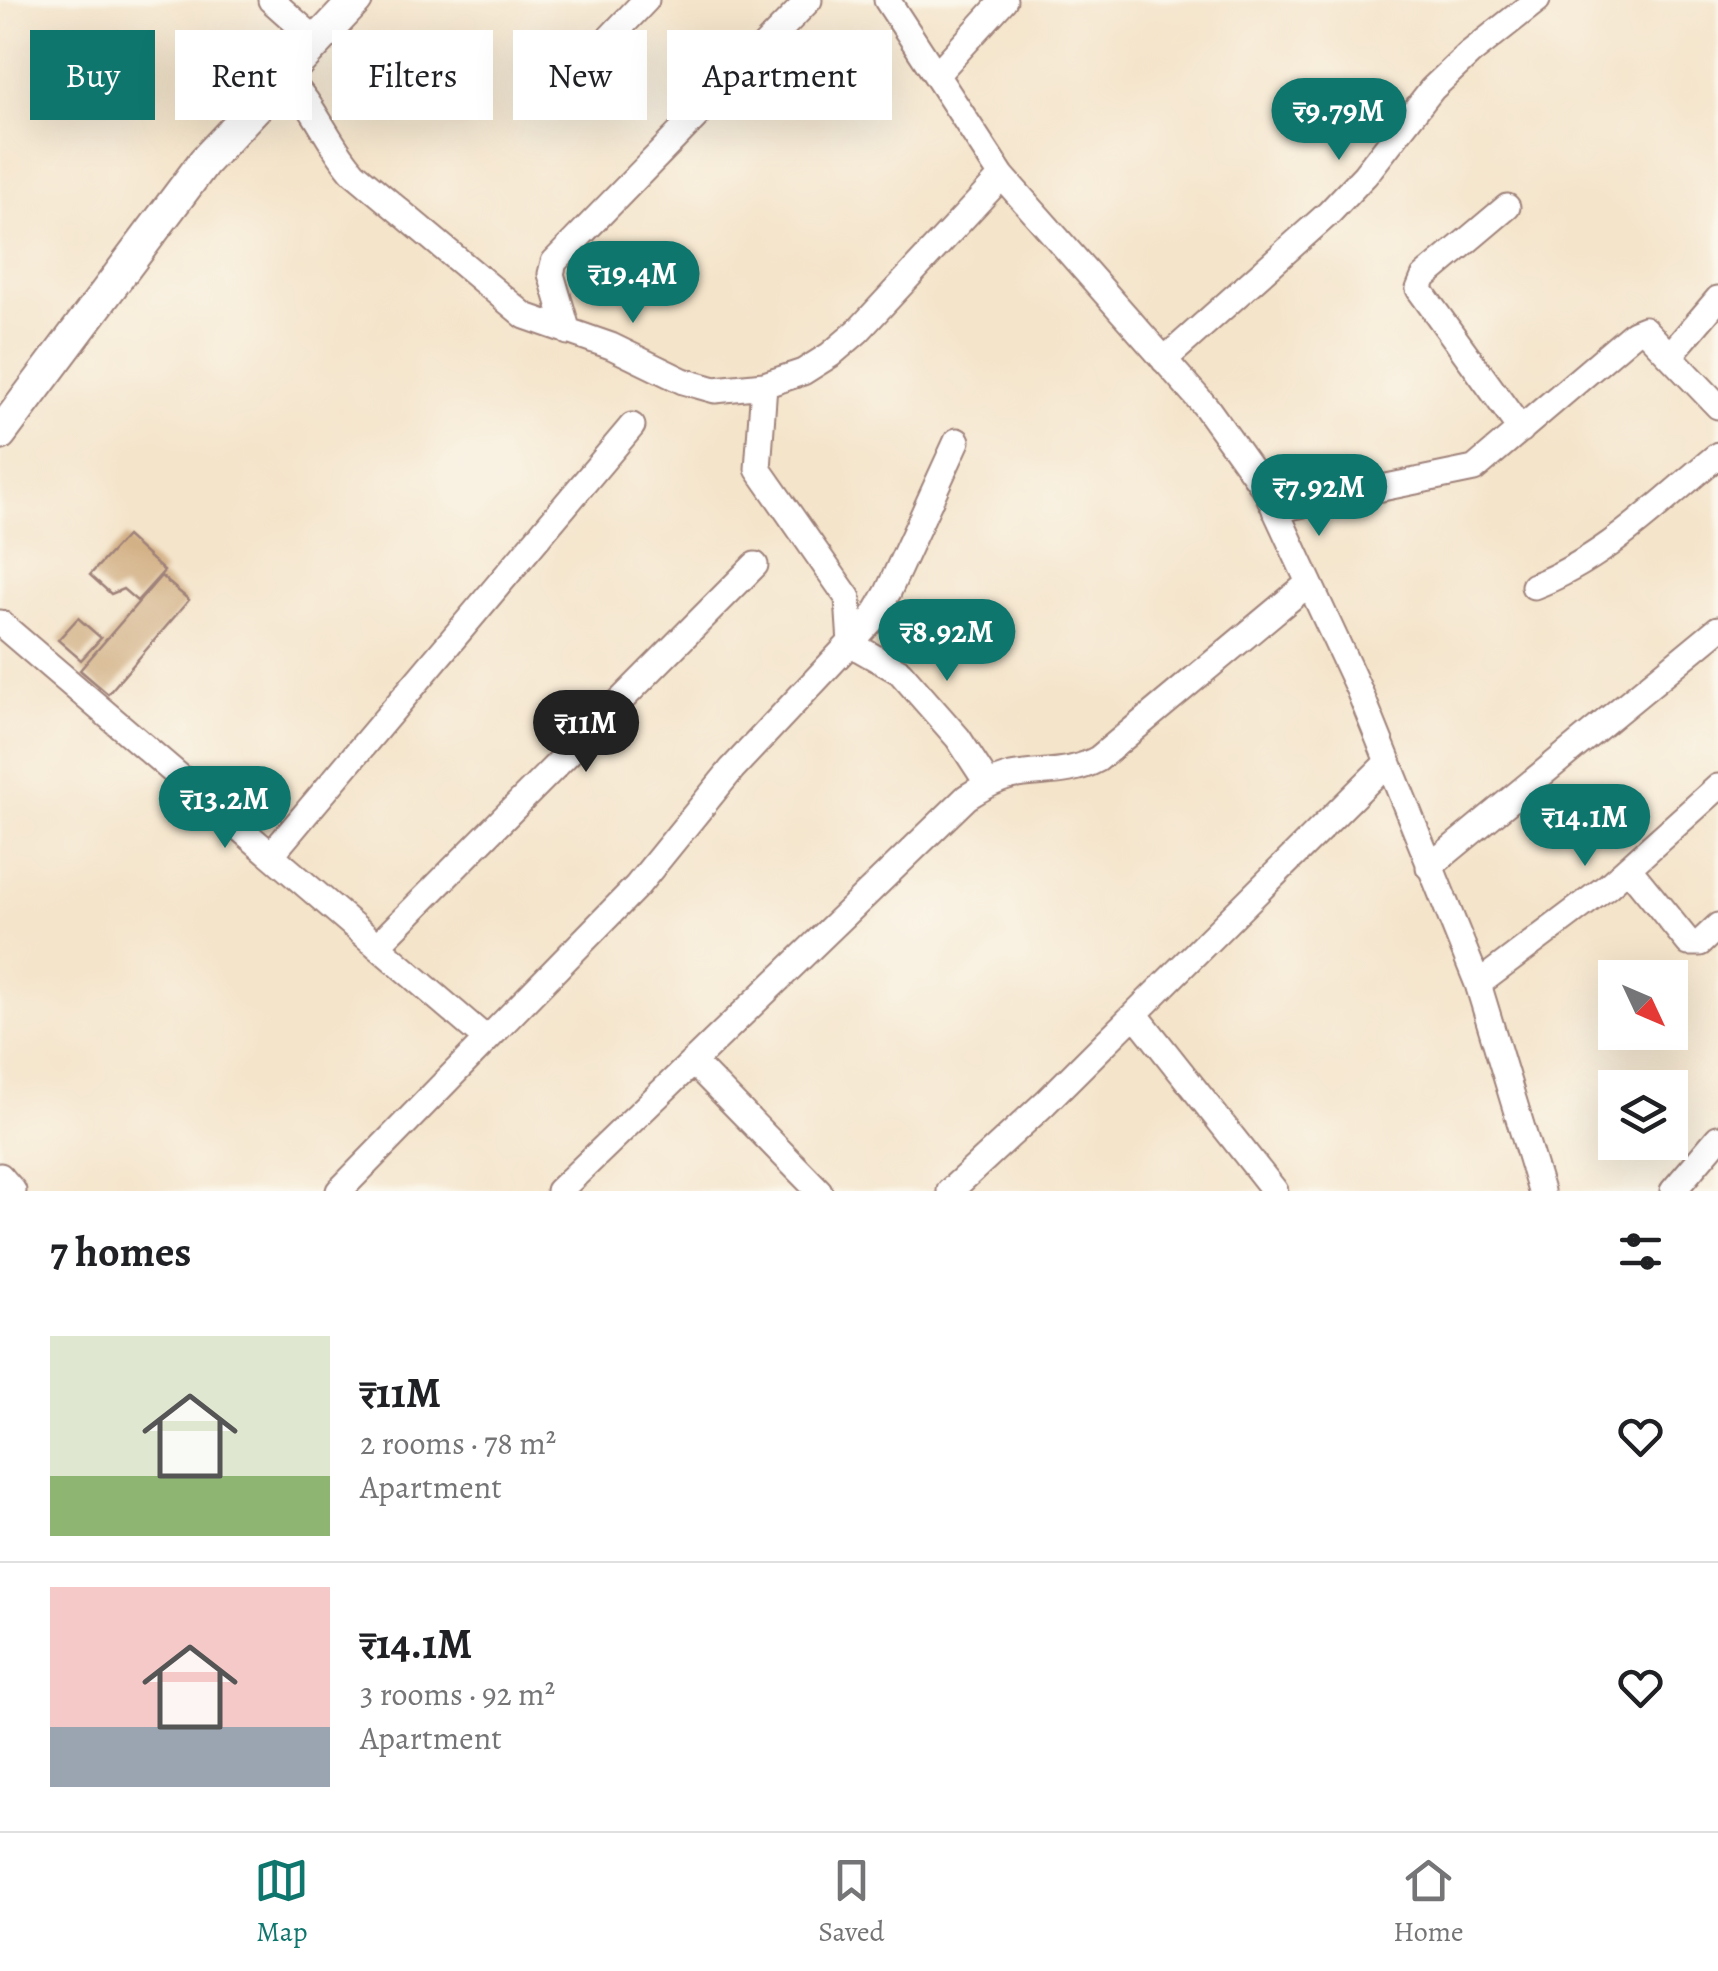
<!DOCTYPE html>
<meta charset="utf-8">
<style>
:root{--surface:#fff;--page:#f2f2f2;--text:#202124;--muted:#757577;--line:#e0e0e0;--accent:#0f766e}
body{margin:0;font-family:Alegreya,serif;background:var(--page);color:var(--text);height:100vh;display:flex;flex-direction:column;font-size:38px;white-space:nowrap}
*{box-sizing:border-box;margin:0}
p{font-size:32px;color:var(--muted)}
.icon{flex:none;width:55px;height:55px;fill:none;stroke:currentColor;stroke-width:2;stroke-linecap:round;stroke-linejoin:round}
.map{position:relative;height:1191px;overflow:hidden}
.panel{display:flex;flex-direction:column;background:var(--surface);flex:1}
.panel>*{flex:none}
.hud{position:absolute;left:30px;top:30px;width:1000px;height:90px;display:flex;gap:20px}
.needle{width:65px;rotate:134deg}
.tools{position:absolute;left:1598px;top:960px;display:grid;gap:20px}
.tools a{display:grid;place-items:center;width:90px;height:90px;border-radius:0px;background:var(--surface);box-shadow:0 10px 40px #0002;font-size:50px}
.price{position:absolute;translate:-50% -85px;padding:0 22px;border-radius:35px;background:var(--accent);color:#fff;font-size:32px;line-height:65px;filter:drop-shadow(0 2px 5px #0008)}
.price::after{content:'';position:absolute;left:50%;top:60px;width:30px;height:22px;margin-left:-15px;background:inherit;clip-path:polygon(0 0,100% 0,50% 100%)}
.price.selected{background:#222;color:#fff}
ul{padding:0;list-style:none}
li{display:flex;align-items:center;gap:30px;height:250px;padding:0 50px}
li+li{border-top:2px solid var(--line)}
li span{display:grid;place-items:center;flex:none;width:280px;height:200px;border-radius:0px;color:#555}
li>.icon{margin-inline-start:auto}
span .icon{width:120px;height:120px;fill:#fffc;stroke-width:1}
li b{font-size:42px}
h2{display:flex;justify-content:space-between;align-items:center;height:120px;padding:0 50px;font-size:42px}
.chip{padding:0 35px;border-radius:0px;background:var(--surface);box-shadow:0 10px 40px #0002;font-size:35px;line-height:90px}
.chip.selected{background:var(--accent);color:#fff}
.dock{display:flex;justify-content:space-around;align-items:center;height:140px;border-top:2px solid var(--line);background:var(--surface);font-size:28px;color:var(--muted)}
.dock a{display:grid;justify-items:center;gap:5px}
.dock .selected{color:var(--accent)}
.map>svg:first-child{display:block}
.building{fill:#d3b186}
.lines{fill:none;stroke-linecap:round;stroke-linejoin:round}
.minor-casing{stroke:#9f827a;stroke-width:29}
.tertiary-casing{stroke:#9f827a;stroke-width:36}
.minor{stroke:#fff;stroke-width:25}
.tertiary{stroke:#fff;stroke-width:32}
</style>
<div class="map">
<svg width="1718" height="1191" viewBox="0 0 1718 1191">
<rect width="100%" height="100%" fill="#fbf7ec"/>
<filter id="ink" filterUnits="userSpaceOnUse"><feTurbulence type="fractalNoise" baseFrequency=".01" numOctaves="2"/><feDisplacementMap in="SourceGraphic" scale="20" xChannelSelector="R" yChannelSelector="G"/><feConvolveMatrix kernelMatrix="1 2 1 2 8 2 1 2 1" color-interpolation-filters="sRGB"/></filter>
<filter id="wash" filterUnits="userSpaceOnUse"><feTurbulence type="fractalNoise" baseFrequency=".0048" numOctaves="4" result="noise"/><feDisplacementMap in="SourceGraphic" scale="40" xChannelSelector="R" yChannelSelector="G"/><feGaussianBlur stdDeviation="2.25" result="paint"/><feColorMatrix in="noise" values="0 0 0 0 0 0 0 0 0 0 0 0 0 0 0 0 0 1.4 0 .05"/><feComposite in="paint" operator="in"/></filter>
<g filter="url(#wash)">
<rect width="100%" height="100%" fill="#f4e4ca"/>
<g id="blocks">
<path class="building" d="M126,536L164,571L137,601L123,589L111,594L90,575Z
M161,576L189,600L108,694L80,670Z
M78,618L101,638L81,660L58,640Z"/>
</g>
</g>
<g filter="url(#ink)">
<use href="#blocks" fill-opacity="0" stroke="#9f827a" stroke-width="2.5"/>
<g class="lines">
<defs>
<path id="minor" d="M271,0L317,41
M887,0L1002,176L1206,407L1267,492L1359,690L1478,984L1541,1191
M605,43L646,0
M936,75L1004,0
M284,76C315,104 327,143 354,173L525,316L611,346L683,381L715,390L764,385L803,372L830,355L858,331L1002,176
M1507,207L1424,277L1419,289L1521,430
M568,332L551,274L554,262L809,0
M1671,354L1718,299
M1164,360L1329,213L1365,175L1432,89L1470,53L1537,0
M764,385L758,469L848,598L851,644L900,672L958,738L988,784
M1275,510L1474,469L1634,333L1644,329L1718,406
M1534,586C1605,559 1660,502 1718,455
M0,623L486,1039
M271,855L632,426
M1429,867L1718,629
M1628,868L1689,943H1700L1718,926
M377,946L755,565
M1478,984L1608,886L1718,787
M1135,1014L1275,1191
M693,1062L819,1191
M0,1176L13,1191
M339,1191L637,886L732,769L871,621L888,592L957,441
M559,1191L967,797C981,788 995,780 1011,776C1042,770 1069,775 1098,759L1309,583
M950,1191L1045,1103L1388,762
M1673,1191L1718,1138"/>
<path id="tertiary" d="M0,434L204,162L356,0"/>
</defs>
<use href="#minor" class="minor-casing"/>
<use href="#tertiary" class="tertiary-casing"/>
<use href="#minor" class="minor"/>
<use href="#tertiary" class="tertiary"/>
</g>
</g>
</svg>
<div class="tools">
<a><svg class="needle" viewBox="-14 -14 28 28"><path d="M0-13l5 13h-10z" fill="#e53935"/><path d="M0 13l5-13h-10z" fill="#757577"/></svg></a>
<a><svg class="icon" aria-label="layers" viewBox="0 0 24 24"><path d="M12 4l9 5-9 5-9-5zM3 14l9 5 9-5"/></svg></a>
</div>
<b class="price" style="left:1339px;top:163px">₹9.79M</b>
<b class="price" style="left:633px;top:326px">₹19.4M</b>
<b class="price" style="left:1319px;top:539px">₹7.92M</b>
<b class="price" style="left:947px;top:684px">₹8.92M</b>
<b class="price selected" style="left:586px;top:775px">₹11M</b>
<b class="price" style="left:225px;top:851px">₹13.2M</b>
<b class="price" style="left:1585px;top:869px">₹14.1M</b>
<div class="hud">
<a class="chip selected">Buy</a>
<a class="chip">Rent</a>
<a class="chip">Filters</a>
<a class="chip">New</a>
<a class="chip">Apartment</a>
</div>
</div>
<section class="panel">
<h2>7 homes<svg class="icon" aria-label="filters" viewBox="0 0 24 24"><path d="M4 7h16M4 17h16"/><circle cx="9" cy="7" r="2"/><circle cx="15" cy="17" r="2"/></svg></h2>
<ul>
<li><span style="background:linear-gradient(#dfe7d0 70%,#8fb573 0)"><svg class="icon" aria-label="home" viewBox="0 0 24 24"><path d="M3 11l9-7 9 7M6 9v11h12V9"/></svg></span><div><b>₹11M</b><p>2 rooms · 78 m²</p><p>Apartment</p></div><svg class="icon" aria-label="heart" viewBox="0 0 24 24"><path d="M12 20l-8-8c-3-5 5-10 8-4 3-6 11-1 8 4z"/></svg></li>
<li><span style="background:linear-gradient(#f6c9c9 70%,#9aa5b1 0)"><svg class="icon" aria-label="home" viewBox="0 0 24 24"><path d="M3 11l9-7 9 7M6 9v11h12V9"/></svg></span><div><b>₹14.1M</b><p>3 rooms · 92 m²</p><p>Apartment</p></div><svg class="icon" aria-label="heart" viewBox="0 0 24 24"><path d="M12 20l-8-8c-3-5 5-10 8-4 3-6 11-1 8 4z"/></svg></li>
</ul>
</section>
<nav class="dock">
<a class="selected"><svg class="icon" aria-label="map" viewBox="0 0 24 24"><path d="M3 6l6-2 6 2 6-2v14l-6 2-6-2-6 2zM9 4v14M15 6v14"/></svg>Map</a>
<a><svg class="icon" aria-label="saved" viewBox="0 0 24 24"><path d="M7 4h10v16l-5-4-5 4z"/></svg>Saved</a>
<a><svg class="icon" aria-label="home" viewBox="0 0 24 24"><path d="M3 11l9-7 9 7M6 9v11h12V9"/></svg>Home</a>
</nav>
